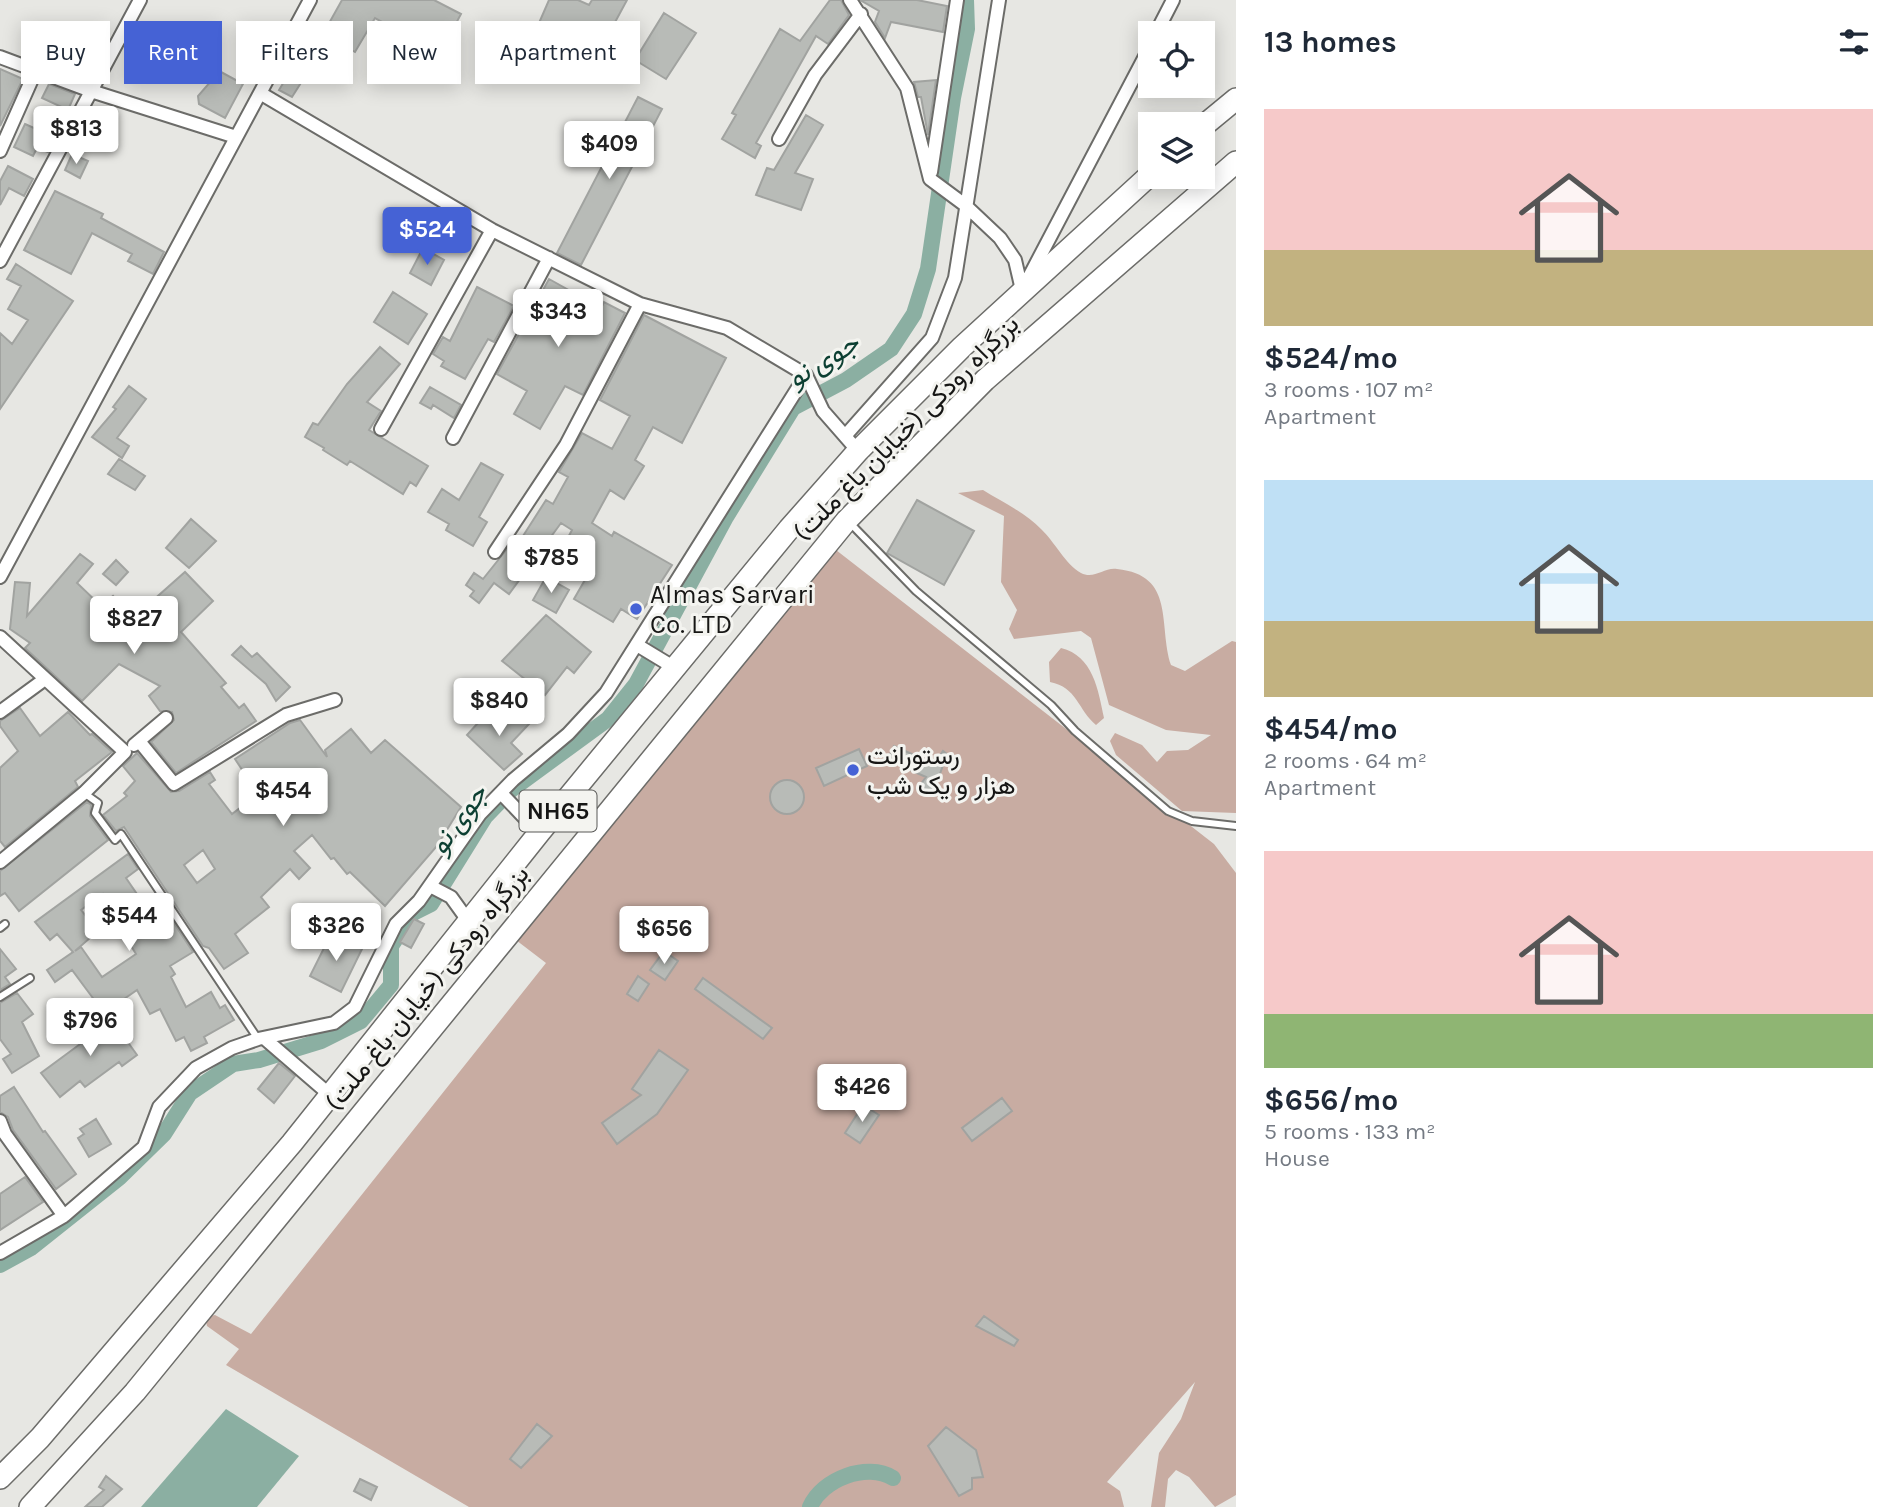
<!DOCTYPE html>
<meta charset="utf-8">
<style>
:root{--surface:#fff;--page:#f6f6f7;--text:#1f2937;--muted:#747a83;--accent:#4562d5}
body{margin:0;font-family:Karla,Vazirmatn,sans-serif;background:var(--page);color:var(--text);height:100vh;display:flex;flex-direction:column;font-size:26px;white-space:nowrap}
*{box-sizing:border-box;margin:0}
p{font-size:23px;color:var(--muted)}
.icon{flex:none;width:38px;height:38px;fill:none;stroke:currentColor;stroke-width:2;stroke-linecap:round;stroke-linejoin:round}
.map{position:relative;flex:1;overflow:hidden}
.drawer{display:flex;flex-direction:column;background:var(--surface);width:665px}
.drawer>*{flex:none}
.hud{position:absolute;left:21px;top:21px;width:665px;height:63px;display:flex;gap:14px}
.fabs{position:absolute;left:1138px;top:21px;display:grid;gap:14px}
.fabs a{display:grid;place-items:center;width:77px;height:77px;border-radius:0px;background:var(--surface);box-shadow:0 4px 18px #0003;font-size:35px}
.price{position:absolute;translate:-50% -60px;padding:0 16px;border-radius:7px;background:#fff;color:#222;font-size:23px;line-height:46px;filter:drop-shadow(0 2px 4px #0008)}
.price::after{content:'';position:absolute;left:50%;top:42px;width:21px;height:16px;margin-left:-10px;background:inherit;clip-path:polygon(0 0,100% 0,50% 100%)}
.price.selected{background:var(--accent);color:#fff}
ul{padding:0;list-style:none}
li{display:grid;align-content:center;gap:14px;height:371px;padding:0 28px}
li span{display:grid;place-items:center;height:217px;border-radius:0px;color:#555}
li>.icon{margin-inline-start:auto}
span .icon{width:126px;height:126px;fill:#fffc;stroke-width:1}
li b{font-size:30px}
h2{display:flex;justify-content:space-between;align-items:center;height:84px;padding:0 28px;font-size:30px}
.pill{padding:0 24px;border-radius:0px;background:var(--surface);box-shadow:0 4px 18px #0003;font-size:24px;line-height:63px}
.pill.selected{background:var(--accent);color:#fff}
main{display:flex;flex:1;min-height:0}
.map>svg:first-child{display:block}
.green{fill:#c8aca2}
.water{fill:#8bafa2}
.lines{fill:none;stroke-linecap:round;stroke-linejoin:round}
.canal{stroke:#8bafa2;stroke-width:16}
.building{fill:#b8bbb7;stroke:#a1a3a0;stroke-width:2;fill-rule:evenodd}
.service-casing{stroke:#6c6c69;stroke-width:10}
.minor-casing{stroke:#6c6c69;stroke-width:16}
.trunk-casing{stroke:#6c6c69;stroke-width:24}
.service{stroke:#fff;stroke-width:6}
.minor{stroke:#fff;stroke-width:12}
.trunk{stroke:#fff;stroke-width:21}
.poi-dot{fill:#4562d5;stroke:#f4f4f0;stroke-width:2.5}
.labels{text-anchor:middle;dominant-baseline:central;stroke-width:6;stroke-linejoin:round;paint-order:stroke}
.shield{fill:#f4f4f0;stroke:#595957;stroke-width:2}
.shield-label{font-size:24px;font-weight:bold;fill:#161615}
.street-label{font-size:26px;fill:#161615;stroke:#f4f4f0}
.poi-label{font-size:26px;fill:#161615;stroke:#f4f4f0;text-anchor:start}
.water-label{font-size:28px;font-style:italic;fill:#0c3f32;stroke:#f4f4f0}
</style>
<main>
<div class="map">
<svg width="1236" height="1507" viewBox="0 0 1236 1507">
<rect width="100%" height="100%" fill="#e7e7e3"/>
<path class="green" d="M983,490C1002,502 1026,513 1041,529C1054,541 1066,565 1081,573C1094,580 1104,567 1117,569C1176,575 1158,625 1171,665L1185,671L1232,641L1236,642V813L1182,811L1116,755L1110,741L1115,733L1142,745L1157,762L1167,751L1188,750L1211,735L1166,730L1109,705L1091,638L1081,631L1014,639L1009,629L1017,610L1001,582L1004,516L958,493Z
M836,550L1214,844L1236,873V1495L1215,1507L1189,1477L1176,1470L1168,1479L1165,1507H1151L1159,1453L1181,1419L1195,1382L1107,1482L1120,1491L1124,1507H469L226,1365L239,1349L207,1326L205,1317L215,1315L251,1334L546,963L512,937Z
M1061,648C1093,656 1098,689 1104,718L1096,725C1078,710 1077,687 1050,682L1049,662Z"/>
<path class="water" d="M226,1409L299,1456L257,1507H141Z"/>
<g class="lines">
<path class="canal" d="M0,1265L31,1248L119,1178L164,1134L190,1093L233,1064L259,1060L321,1041L361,1021L391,985V946L413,913L431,904L485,817L511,790L608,719L636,684L726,517L793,408L846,380L891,349L914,314L928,269L953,98L967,29L966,0
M810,1507C822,1479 867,1462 893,1478"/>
</g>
<path class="building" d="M342,0H434L461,14L443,48L407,28L404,34L375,18L355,52L323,34Z
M549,0H578L589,5L592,0H627L600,50L592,45L586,56L568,46L572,38L539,23Z
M830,0H841L849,15L828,44L816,36L756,143L761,146L755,158L722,139L736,115L732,113L780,29L800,41Z
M860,0H917L947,6L943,32L891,22L885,38L875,22L879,11Z
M664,13L696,33L666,79L635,60Z
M141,32L193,52L201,56L199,60L243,84L225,118L199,104L198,96L212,80L178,61L136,45Z
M0,69L23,79L0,126Z
M291,70L304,78L292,97L279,90Z
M936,80L928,135L921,97H918L914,82Z
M49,84L75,94L68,110L42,98Z
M638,97L662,109L581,265L557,253Z
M806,115L823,125L795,173L813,179L801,210L756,195L767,168L774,170Z
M25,124L54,137L48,152L37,148L33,156L14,147Z
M72,154L88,161L80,178L65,170Z
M8,166L33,179L24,196L9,188L0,205V181Z
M55,191L103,214L101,218L164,252L153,274L128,261L132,254L92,233L71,274L24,250Z
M423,248L444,260L431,285L410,273Z
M16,264L73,301L0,409V333L12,344L28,320L8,309L21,286L7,279Z
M549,279L601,308L604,302L625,313L583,395L565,386L540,429L514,414L527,391L497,374Z
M477,287L514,306L494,342L488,339L465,379L441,366L444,361L433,354L443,337L450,341Z
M393,292L427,314L408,344L374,322Z
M644,315L726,358L682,443L653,427L635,460L644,466L624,499L610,490L592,523L612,536L614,532L672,565L637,619L621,609L613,622L574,599L593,566L563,547L572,530L561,523L509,594L494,583L479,603L470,596L474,591L466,585L474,573L483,579L511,544L516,547L546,500L553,504L568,477L559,472L582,433L612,449L630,416L600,400Z
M380,347L400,364L367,402L381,411L369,430L428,466L416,486L410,482L403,494L350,461L347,465L323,450L324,448L305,437L313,423L318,425L347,384Z
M129,386L146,399L117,438L129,446L122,458L92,437L116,409L113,407Z
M430,387L461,405L454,418L433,405L431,409L420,403Z
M119,459L145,476L135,490L108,474Z
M481,463L503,475L479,517L487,522L473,546L446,530L449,524L428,512L442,489L459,500Z
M917,500L974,531L944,585L887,553Z
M191,519L216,541L189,568L166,548Z
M80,554L93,564L77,583L101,606L113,596L133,618L185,572L213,601L181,632L226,683L221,687L239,708L244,704L256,721L176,773L151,742L174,720L172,712L160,711L149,696L160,686L119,664L82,701L25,648L30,643L10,629L15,582L30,583L27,616Z
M116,560L128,572L116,585L103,574Z
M546,577L569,590L556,613L533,600Z
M546,615L591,652L574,673L567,667L545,695L502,661Z
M241,646L252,657L257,653L290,687L276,701L266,684L232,655Z
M20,708L40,736L68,712L90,735L92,734L112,752L75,781L78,787L5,847L0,841V768L18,751L0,726V721Z
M488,712L503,726L516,712L529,724L511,743L522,754L504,770L467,735Z
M300,720L327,757L325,750L351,729L371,753L385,740L461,807L437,846L385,906L350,872L347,874L334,858L331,859L312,835L294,851L310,868L299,879L290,869L261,897L269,907L235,934L248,953L224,969L209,948L203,946L124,827L116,831L103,815L127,796L124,793L135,781L123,766L137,753L171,792L179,791L210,772L215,780L209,784L232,814L258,794L235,759L290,723ZM203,850L215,869L197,883L184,865Z
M894,746L934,764L943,751L947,754L936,785L929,796L917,789L926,777L887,760Z
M859,749L867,766L824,786L816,768Z
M770 797a17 17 0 1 1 34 0a17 17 0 1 1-34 0Z
M87,802L91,805L90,816L108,840L19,911L5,893L0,896V871Z
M128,854L138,869L126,878L148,910L160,902L193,952L170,966L175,974L171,977L186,1007L211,992L220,1008L225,1005L234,1020L204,1037L207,1043L191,1051L184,1037L176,1041L160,1009L150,1014L137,990L104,1013L72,970L55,982L47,970L73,952L57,934L50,940L35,922ZM103,894L124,925L120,928L136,954L102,977L81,947L75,951L98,931L81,910Z
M414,919L424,924L411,948L400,942Z
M331,934L362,949L341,992L310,976Z
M0,949L16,969L5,977L10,984L0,990Z
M664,951L678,961L665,980L650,970Z
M638,976L649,984L638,1001L627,994Z
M703,978L772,1028L763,1039L695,989Z
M17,993L33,1014L22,1022L39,1056L12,1073L3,1059L11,1054L0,1039V1003Z
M109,1016L137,1055L122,1066L119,1062L85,1087L80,1081L60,1097L41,1073L87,1039L83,1035Z
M659,1050L688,1070L657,1114L617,1144L602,1123L641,1095L632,1089Z
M279,1063L295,1076L274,1103L258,1089Z
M14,1087L43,1132L45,1131L76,1174L56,1189L13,1130L8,1117L0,1112V1096Z
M1002,1098L1012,1111L972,1141L962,1128Z
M863,1105L879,1115L860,1143L845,1133Z
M96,1119L111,1144L89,1157L78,1138L84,1134L80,1129Z
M25,1177L43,1202L0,1230V1194Z
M984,1316L1018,1340L1014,1346L976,1326Z
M537,1424L552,1436L521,1468L510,1459Z
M946,1427L976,1450L983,1477L972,1478V1489L959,1496L928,1446Z
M106,1476L122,1489L102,1507H85L104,1490L99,1487Z
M360,1479L377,1487L371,1500L354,1491Z"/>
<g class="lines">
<defs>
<path id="service" d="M851,524L916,591L1051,705L1075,731L1168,811L1192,821L1236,826
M84,793L98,803L95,813L115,840L121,834L258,1039
M0,928L5,924
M0,997L30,978"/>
<path id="minor" d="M850,0L907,88L930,179L965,205L1000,238L1015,260L1022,290
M1156,33L1173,0
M0,57L91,91L236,137
M260,93L492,230L640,304L727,328L806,375L823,411L858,451
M779,139L815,75L861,14
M0,151L36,70
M931,172L957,0
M0,261L140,0
M1028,279L1150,47
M381,429L492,230
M845,436L932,338L955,278L999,0
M453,438L549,258
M495,552L566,445L640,304
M0,577L310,0
M0,637L125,752L84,793L0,862
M637,645L675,668
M0,712L45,679
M139,741L174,784L286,715L335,700
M134,745L166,718
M501,793L539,833
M430,886L451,897L469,922
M264,1038L330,1095
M0,1121L5,1134L64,1216
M0,1253L64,1216L144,1147L159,1107L196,1068L232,1048L258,1039L334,1023L355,1007L396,924L419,901L480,814L513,780L568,734L606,693L806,375"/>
<path id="trunk" d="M1202,127L1236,99
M0,1478L40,1438L292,1143L539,833L789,529L858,451L962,347L1150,175
M30,1507L135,1392L847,520L985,380L1236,162"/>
</defs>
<use href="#service" class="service-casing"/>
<use href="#minor" class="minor-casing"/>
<use href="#trunk" class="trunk-casing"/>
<use href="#service" class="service"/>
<use href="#minor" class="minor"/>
<use href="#trunk" class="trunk"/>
</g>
<g class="poi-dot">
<circle cx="636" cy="609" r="7"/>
<circle cx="853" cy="770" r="7"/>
</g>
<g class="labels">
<rect class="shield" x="519.5" y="790.5" width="77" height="41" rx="5"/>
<g class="shield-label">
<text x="558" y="811">NH65</text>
</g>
<g class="street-label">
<text transform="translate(906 428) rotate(-45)">بزرگراه رودکی (خیابان باغ ملت)</text>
<text transform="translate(427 988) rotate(-51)">بزرگراه رودکی (خیابان باغ ملت)</text>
</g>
<g class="poi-label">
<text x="650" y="594">Almas Sarvari<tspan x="650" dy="30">Co. LTD</tspan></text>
<text x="867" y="755">رستورانت<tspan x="867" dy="30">هزار و یک شب</tspan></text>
</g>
<g class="water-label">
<text transform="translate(823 360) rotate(-31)">جوی نو</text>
<text transform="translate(458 819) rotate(-54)">جوی نو</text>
</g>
</g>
</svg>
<div class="fabs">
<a><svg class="icon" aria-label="locate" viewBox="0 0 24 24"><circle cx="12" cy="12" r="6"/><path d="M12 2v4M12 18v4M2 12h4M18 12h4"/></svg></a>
<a><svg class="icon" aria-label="layers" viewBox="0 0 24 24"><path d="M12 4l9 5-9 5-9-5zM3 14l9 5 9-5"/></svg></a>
</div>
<b class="price" style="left:76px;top:166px">$813</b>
<b class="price" style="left:609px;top:181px">$409</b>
<b class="price selected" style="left:427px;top:267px">$524</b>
<b class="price" style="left:558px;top:349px">$343</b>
<b class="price" style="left:551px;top:595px">$785</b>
<b class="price" style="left:134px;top:656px">$827</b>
<b class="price" style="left:499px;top:738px">$840</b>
<b class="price" style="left:283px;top:828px">$454</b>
<b class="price" style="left:129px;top:953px">$544</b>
<b class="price" style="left:336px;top:963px">$326</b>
<b class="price" style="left:664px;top:966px">$656</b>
<b class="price" style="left:90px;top:1058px">$796</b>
<b class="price" style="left:862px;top:1124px">$426</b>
<div class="hud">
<a class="pill">Buy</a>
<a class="pill selected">Rent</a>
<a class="pill">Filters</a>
<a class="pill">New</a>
<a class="pill">Apartment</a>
</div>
</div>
<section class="drawer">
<h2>13 homes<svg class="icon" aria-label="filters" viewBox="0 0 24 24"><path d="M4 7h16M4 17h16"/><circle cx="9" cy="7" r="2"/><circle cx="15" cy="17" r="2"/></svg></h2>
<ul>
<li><span style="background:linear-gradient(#f6c9c9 65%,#c2b280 0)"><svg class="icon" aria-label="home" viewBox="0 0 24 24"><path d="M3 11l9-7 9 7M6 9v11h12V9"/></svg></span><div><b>$524/mo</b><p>3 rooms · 107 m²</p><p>Apartment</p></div></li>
<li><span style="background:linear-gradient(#bfe0f5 65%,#c2b280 0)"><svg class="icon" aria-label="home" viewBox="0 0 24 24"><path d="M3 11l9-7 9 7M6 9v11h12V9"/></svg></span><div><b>$454/mo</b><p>2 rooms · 64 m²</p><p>Apartment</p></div></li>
<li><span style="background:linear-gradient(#f6c9c9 75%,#8fb573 0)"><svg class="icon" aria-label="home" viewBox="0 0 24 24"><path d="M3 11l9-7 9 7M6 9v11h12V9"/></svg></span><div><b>$656/mo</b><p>5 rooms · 133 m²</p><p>House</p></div></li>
</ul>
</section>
</main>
